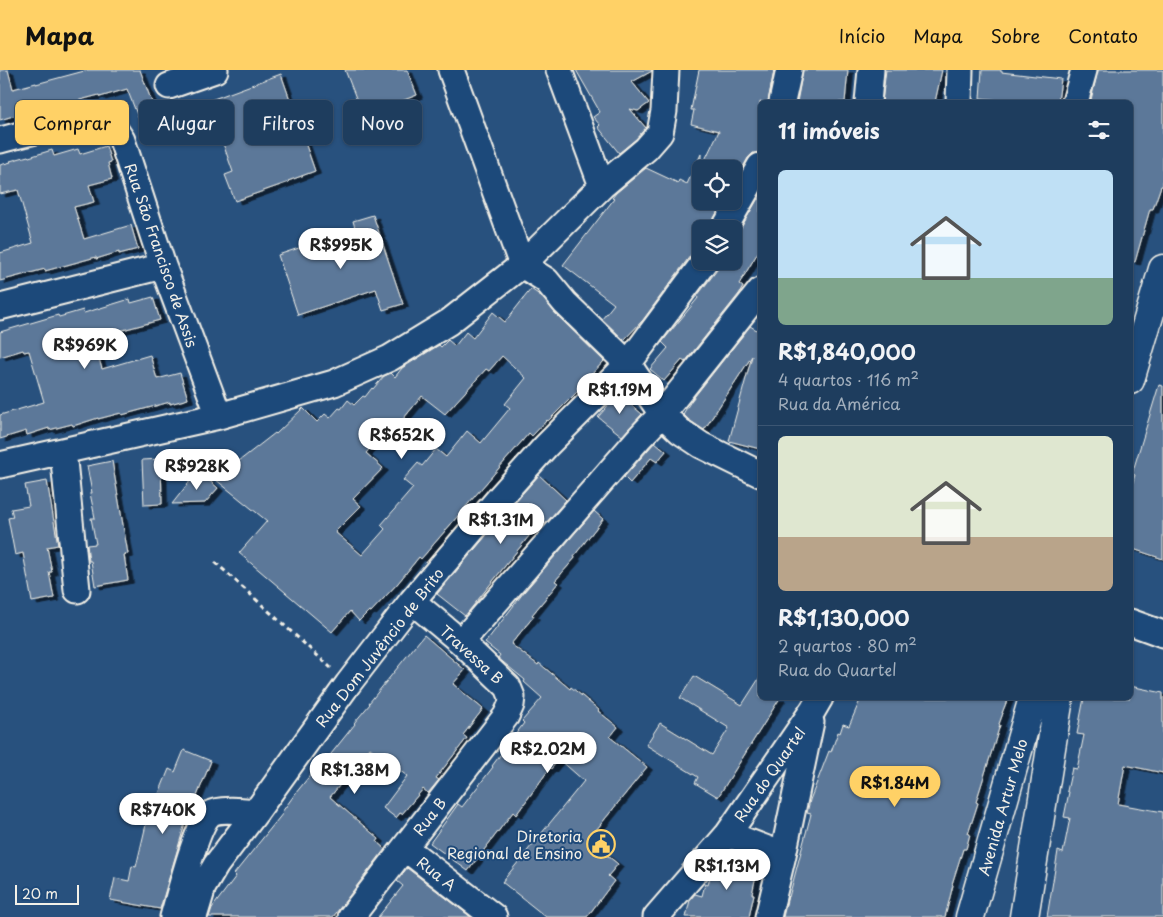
<!DOCTYPE html>
<html lang="pt">
<meta charset="utf-8">
<style>
:root{--surface:#1e3d5e;--page:#2b4867;--text:#f1f3f6;--muted:#a1aebc;--line:#3c5673;--accent:#ffd166}
body{margin:0;font-family:"Playpen Sans",sans-serif;background:var(--page);color:var(--text);height:100vh;display:flex;flex-direction:column;font-size:19px;white-space:nowrap}
*{box-sizing:border-box;margin:0}
p{font-size:16px;color:var(--muted)}
.icon{flex:none;width:28px;height:28px;fill:none;stroke:currentColor;stroke-width:2;stroke-linecap:round;stroke-linejoin:round}
.map{position:relative;flex:1;overflow:hidden}
.side{position:absolute;left:758px;top:30px;width:375px;height:600px;display:flex;flex-direction:column;background:var(--surface);border-radius:8px;box-shadow:0 1px 4px #0004,0 0 0 1px var(--line)}
.side>*{flex:none}
.hud{position:absolute;left:15px;top:30px;width:475px;height:45px;display:flex;gap:10px}
.controls{position:absolute;left:692px;top:90px;display:grid;gap:10px}
.controls a{display:grid;place-items:center;width:50px;height:50px;border-radius:8px;background:var(--surface);box-shadow:0 1px 4px #0004,0 0 0 1px var(--line);font-size:25px}
.scale{position:absolute;left:15px;bottom:12px;width:64px;box-sizing:border-box;padding-left:5px;border:2px solid #f4f1e8;border-top:0;font-size:14px;line-height:18px;white-space:nowrap;color:#f4f1e8;-webkit-text-stroke:4px #1f4a7a;paint-order:stroke}
.price{position:absolute;translate:-50% -42px;padding:0 11px;border-radius:18px;background:#fff;color:#222;font-size:16px;line-height:32px;filter:drop-shadow(0 1px 2px #0008)}
.price::after{content:'';position:absolute;left:50%;top:30px;width:15px;height:11px;margin-left:-8px;background:inherit;clip-path:polygon(0 0,100% 0,50% 100%)}
.price.selected{background:var(--accent);color:#111}
ul{padding:0;list-style:none}
li{display:grid;align-content:center;gap:10px;height:265px;padding:0 20px}
li+li{border-top:1px solid var(--line)}
li span{display:grid;place-items:center;height:155px;border-radius:8px;color:#555}
li>.icon{margin-inline-start:auto}
span .icon{width:90px;height:90px;fill:#fffc;stroke-width:1}
li b{font-size:21px}
h2{display:flex;justify-content:space-between;align-items:center;height:60px;padding:0 20px;font-size:21px}
.pill{padding:0 18px;border-radius:8px;background:var(--surface);box-shadow:0 1px 4px #0004,0 0 0 1px var(--line);font-size:18px;line-height:45px}
.pill.selected{background:var(--accent);color:#111}
header{display:flex;align-items:center;gap:30px;box-sizing:border-box;height:70px;padding:0 25px;background:var(--accent);color:#111}
header strong{font-size:24px}
nav{display:flex;gap:28px;margin-inline-start:auto;font-size:18px}
.map>svg:first-child{display:block}
.building{fill:#5b7899;stroke:#f4f1e8;fill-rule:evenodd;filter:url(#shadow)}
.lines{fill:none;stroke-linecap:round;stroke-linejoin:round}
.minor-casing{stroke:#f4f1e8;stroke-width:29}
.primary-casing{stroke:#f4f1e8;stroke-width:31}
.path{stroke:#f4f1e8;stroke-width:3;stroke-dasharray:5 4;stroke-linecap:butt}
.minor{stroke:#1f4a7a;stroke-width:25}
.primary{stroke:#1f4a7a;stroke-width:28}
.labels{text-anchor:middle;dominant-baseline:central;stroke-width:4;stroke-linejoin:round;paint-order:stroke}
.street-label{font-size:15px;fill:#f4f1e8;stroke:#1f4a7a}
.poi-label{font-size:15px;fill:#f4f1e8;stroke:#1f4a7a;text-anchor:end}
</style>
<header>
<strong>Mapa</strong>
<nav><a>Início</a><a>Mapa</a><a>Sobre</a><a>Contato</a></nav>
</header>
<div class="map">
<svg width="1163" height="847" viewBox="0 0 1163 847">
<defs>
<filter id="shadow"><feDropShadow dx="5.5" dy="3" stdDeviation="0" flood-color="#0009"/></filter>
</defs>
<rect width="100%" height="100%" fill="#28517e"/>
<filter id="ink" filterUnits="userSpaceOnUse"><feTurbulence type="fractalNoise" baseFrequency=".02" numOctaves="2"/><feDisplacementMap in="SourceGraphic" scale="10" xChannelSelector="R" yChannelSelector="G"/><feConvolveMatrix kernelMatrix="1 2 1 2 8 2 1 2 1" color-interpolation-filters="sRGB"/></filter>
<g filter="url(#ink)">
<path class="building" d="M0,0H8L13,19L36,13V14L88,0H140L157,46L140,52L127,19L100,27L99,25L50,38L49,35L0,50Z
M345,0H407L417,25L363,46Z
M576,0H652V1L632,12L649,33L638,41L630,39L646,58L636,69L619,83L598,57L600,55L593,47L600,42Z
M699,0H774L768,32H760V82L753,83L748,88L734,113V99H701V131H723L712,152L710,159H701V177L693,182L643,250L624,270L602,249L614,234L563,195L614,129L612,128L616,123L646,98L678,113L679,110L687,114L701,84V98L719,61L691,54L694,40H691Z
M803,0H848L845,32H797Z
M886,0H942L935,32H882Z
M982,0H1001V2L1061,9L1058,32H1023L980,28Z
M1098,0H1163V116H1161L1153,139H1150L1135,192L1130,191V32H1101L1091,30Z
M281,4L315,101L288,111L289,112L235,131L225,105L233,102L208,31Z
M106,76L111,92L108,93L112,109L89,115L94,132L74,137L84,169L131,155L138,179L119,184V182L96,189V187L45,201V199L0,211V183L33,173L18,120L0,124V95L11,92L10,91L28,86L29,87L52,80L54,86L78,79L80,84Z
M760,125V179L739,214L743,217L739,224L685,292L682,290L664,311L650,299L668,278L662,272L698,228L697,226L717,200L719,191H734V169L736,166Z
M373,145L403,234L383,240L376,219L298,245L278,185L311,174V176L356,161L353,151Z
M531,219L541,226L555,243L604,291L590,306L592,307L548,351L547,350L532,366L529,363L421,489L419,487L398,513L371,542L369,541L359,551L350,541L332,562L239,483L267,451L210,405L222,391L230,398L275,363L276,364L303,338L317,352L325,344L330,348L339,338L341,339L348,330L354,335L363,326L365,327L372,318L373,319L384,306L391,303L395,307L402,298L439,275L441,277L448,270L455,276L466,262L473,268L493,242L505,252ZM502,286L526,308L505,334L510,338L481,373L467,361L446,387L436,379L422,396L418,393L403,410L413,418L381,455L385,459L362,485L335,462L361,436L353,429L383,398L366,383L395,351L399,354L422,326L445,344L486,299L489,301Z
M153,227L160,250L93,268L102,299L150,285L157,309L180,303L188,329L170,334V332L122,345L121,343L98,349V348L73,356L72,354L49,360V358L27,365L26,361L0,369V345L44,332L29,281L24,282L23,280L0,287V262L58,245L59,247L83,240L84,243L130,229L131,233Z
M750,256L760,262V274L758,276L760,277V379L729,371L752,286L704,360L689,350L683,344L691,331Z
M1159,315L1163,316V489L1130,478V422L1135,405L1132,404Z
M618,324L642,344L622,366L598,347Z
M655,372L666,381L657,392L651,388L630,413L624,407Z
M161,389L162,434L144,435L142,390Z
M112,391L128,484L124,485L128,510L95,516L91,491H89L87,475L96,474L91,448H95L90,423H92L87,396Z
M198,401L218,418L205,433L172,434Z
M539,405L566,430L545,454L541,451L465,546L437,524L512,435Z
M47,411L58,475L47,477L52,502H49L54,528L32,532L23,483L15,485L8,448L13,447L11,439L29,436L25,415Z
M594,441L603,449L574,486L575,488L555,511L558,513L532,545L534,546L511,574L538,595L539,593L570,619L571,617L599,640L598,641L618,657L610,667L647,697L588,770L618,794L608,806L614,811L587,847H546L502,812L584,711L559,689L551,699L550,698L516,745L513,742L468,801L430,773L458,734L462,737L493,697L492,696L524,653L522,651L542,628L524,612L525,610L498,588L500,585L485,573L524,522Z
M424,565L465,600L453,614L483,639L463,665L467,668L436,708L439,710L428,723L423,719L402,744L400,743L396,748L383,738L407,706L370,678L330,727L379,769L377,772L385,779L333,847H209L212,838L236,806L234,804L283,743L282,742L295,724L325,687L327,689L355,654L354,653L370,634L369,633Z
M694,606L742,635L760,607V628H780L718,727L695,713L698,707L646,675L660,653L712,685L729,658L680,628Z
M1130,616L1163,623V703L1125,695L1118,734L1163,742V847H1047L1058,781L1063,783L1070,748L1064,747L1069,722L1067,721L1072,698L1077,699L1084,665L1077,664L1084,628H1130Z
M861,628H1008L1002,643H1003L999,654L1000,655L976,732L978,733L968,764H970L966,779H963L952,814L953,815L945,847H783L788,826L789,827L811,744L807,743L810,730L829,681L831,682L838,662L840,663L843,654L849,656Z
M184,680L211,691L191,741L189,740L160,839L110,830L115,808L129,811L132,796L136,797L149,742L151,743L169,699L175,702Z
M730,783L747,787L759,791L752,824H754L749,847H686L690,830L695,824L702,826L705,814L708,815L710,807L715,801L724,803L728,786Z
M407,798L471,847H378L403,816L397,811Z"/>
<g class="lines">
<defs>
<path id="minor" d="M451,0L522,195
M559,0L602,116
M169,16L215,0
M782,32L789,0
M868,32L871,0
M959,32L960,0
M1075,32L1084,0
M0,70C22,65 87,45 106,53C114,56 117,63 122,70L163,196L219,346
M724,159L760,96
M522,195L546,210L565,233L628,294L662,344L680,361L701,375L760,404
M0,237L163,196
M63,381L77,520
M0,395L219,346L334,313L390,288L449,252L522,195L602,116L646,79L660,63L664,41L666,0
M1130,552L1163,564
M461,572L640,367L662,344L760,221
M728,764L783,785
M405,778L494,847
M173,847C179,827 196,756 210,744C218,738 246,741 256,742
M194,847L203,817L216,795L256,742L348,614L412,531L501,426L546,376L628,294L705,191
M351,847L506,646L511,635L512,627L508,617L461,572L412,531
M656,847L728,764L813,640L820,628
M768,847L783,785L811,652"/>
<path id="primary" d="M1130,310L1163,199
M970,847L1033,628
M1024,847L1059,628"/>
</defs>
<use href="#minor" class="minor-casing"/>
<use href="#primary" class="primary-casing"/>
<path class="path" d="M215,492L331,598"/>
<use href="#minor" class="minor"/>
<use href="#primary" class="primary"/>
</g>
</g>
<defs>
<symbol id="civic-ring" viewBox="-11 -11 22 22"><circle r="9.5" fill="#1f4a7a" stroke="#ffd166" stroke-width="1.5"/><path d="M-.6-6.5H3V-4.5H.6V-3L4-1V1h2V6H-6V1h2V-1L-.6-3ZM-1.2 2.5V6h2.4V2.5Z" fill="#ffd166"/></symbol>
</defs>
<g fill-rule="evenodd">
<use href="#civic-ring" x="585" y="758" width="32" height="32"/>
</g>
<g class="labels">
<g class="street-label">
<text transform="translate(162 185) rotate(71)">Rua São Francisco de Assis</text>
<text transform="translate(379 577) rotate(-52)">Rua Dom Juvêncio de Brito</text>
<text transform="translate(472 584) rotate(42)">Travessa B</text>
<text transform="translate(769 704) rotate(-55)">Rua do Quartel</text>
<text transform="translate(1002 737) rotate(-74)">Avenida Artur Melo</text>
<text transform="translate(429 746) rotate(-52)">Rua B</text>
<text transform="translate(437 803) rotate(38)">Rua A</text>
</g>
<g class="poi-label">
<text x="582" y="765">Diretoria<tspan x="582" dy="17">Regional de Ensino</tspan></text>
</g>
</g>
</svg>
<div class="controls">
<a><svg class="icon" aria-label="locate" viewBox="0 0 24 24"><circle cx="12" cy="12" r="6"/><path d="M12 2v4M12 18v4M2 12h4M18 12h4"/></svg></a>
<a><svg class="icon" aria-label="layers" viewBox="0 0 24 24"><path d="M12 4l9 5-9 5-9-5zM3 14l9 5 9-5"/></svg></a>
</div>
<div class="scale">20 m</div>
<b class="price" style="left:341px;top:200px">R$995K</b>
<b class="price" style="left:85px;top:300px">R$969K</b>
<b class="price" style="left:620px;top:345px">R$1.19M</b>
<b class="price" style="left:402px;top:390px">R$652K</b>
<b class="price" style="left:197px;top:421px">R$928K</b>
<b class="price" style="left:501px;top:475px">R$1.31M</b>
<b class="price" style="left:548px;top:704px">R$2.02M</b>
<b class="price" style="left:355px;top:725px">R$1.38M</b>
<b class="price selected" style="left:895px;top:738px">R$1.84M</b>
<b class="price" style="left:163px;top:765px">R$740K</b>
<b class="price" style="left:727px;top:821px">R$1.13M</b>
<div class="hud">
<a class="pill selected">Comprar</a>
<a class="pill">Alugar</a>
<a class="pill">Filtros</a>
<a class="pill">Novo</a>
</div>
<section class="side">
<h2>11 imóveis<svg class="icon" aria-label="filters" viewBox="0 0 24 24"><path d="M4 7h16M4 17h16"/><circle cx="9" cy="7" r="2"/><circle cx="15" cy="17" r="2"/></svg></h2>
<ul>
<li><span style="background:linear-gradient(#bfe0f5 70%,#7fa58c 0)"><svg class="icon" aria-label="home" viewBox="0 0 24 24"><path d="M3 11l9-7 9 7M6 9v11h12V9"/></svg></span><div><b>R$1,840,000</b><p>4 quartos · 116 m²</p><p>Rua da América</p></div></li>
<li><span style="background:linear-gradient(#dfe7d0 65%,#b9a48a 0)"><svg class="icon" aria-label="home" viewBox="0 0 24 24"><path d="M3 11l9-7 9 7M6 9v11h12V9"/></svg></span><div><b>R$1,130,000</b><p>2 quartos · 80 m²</p><p>Rua do Quartel</p></div></li>
</ul>
</section>
</div>
